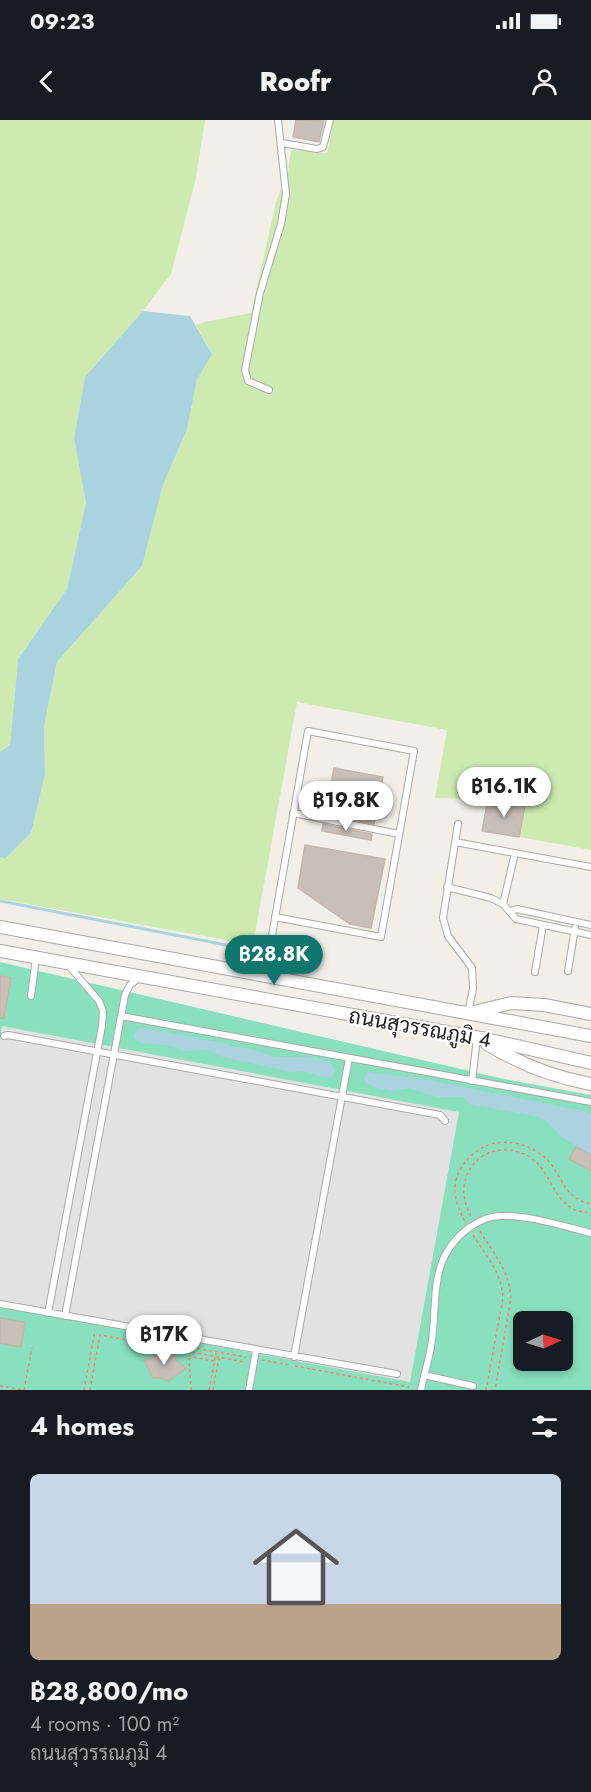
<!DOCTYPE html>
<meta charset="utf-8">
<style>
:root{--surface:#171b24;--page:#20242c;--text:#f1f3f6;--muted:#9ea1a6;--accent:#0f766e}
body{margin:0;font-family:Jost,Sarabun,sans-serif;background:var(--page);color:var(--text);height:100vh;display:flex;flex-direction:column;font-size:22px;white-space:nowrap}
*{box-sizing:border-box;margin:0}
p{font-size:20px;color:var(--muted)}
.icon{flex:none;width:33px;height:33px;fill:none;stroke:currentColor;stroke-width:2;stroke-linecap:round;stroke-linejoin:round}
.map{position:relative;height:1270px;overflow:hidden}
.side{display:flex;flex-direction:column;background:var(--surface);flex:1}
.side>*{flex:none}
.needle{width:39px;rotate:86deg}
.controls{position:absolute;left:513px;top:1191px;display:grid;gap:12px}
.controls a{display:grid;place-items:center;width:60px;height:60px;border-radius:9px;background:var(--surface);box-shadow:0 3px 9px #0003;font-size:30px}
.price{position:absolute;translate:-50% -51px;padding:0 14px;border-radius:21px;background:#fff;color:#222;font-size:20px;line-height:39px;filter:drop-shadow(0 2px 3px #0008)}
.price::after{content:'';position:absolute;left:50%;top:36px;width:18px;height:14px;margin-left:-9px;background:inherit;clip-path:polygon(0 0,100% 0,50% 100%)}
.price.on{background:var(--accent);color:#fff}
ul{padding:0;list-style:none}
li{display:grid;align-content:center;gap:12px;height:318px;padding:0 30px}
li span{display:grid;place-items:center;height:186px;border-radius:9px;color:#555}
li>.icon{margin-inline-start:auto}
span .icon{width:108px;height:108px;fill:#fffc;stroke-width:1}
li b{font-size:26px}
h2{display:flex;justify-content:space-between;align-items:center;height:72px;padding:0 30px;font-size:26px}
.status{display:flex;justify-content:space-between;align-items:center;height:42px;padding:0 30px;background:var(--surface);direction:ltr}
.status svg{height:16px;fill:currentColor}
header{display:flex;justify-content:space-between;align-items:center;height:78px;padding:0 30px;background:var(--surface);font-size:27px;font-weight:800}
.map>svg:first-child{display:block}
.grass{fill:#cdebb0}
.pitch{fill:#88e0be;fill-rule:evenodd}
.parking{fill:#e2e2e2}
.water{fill:#aad3df}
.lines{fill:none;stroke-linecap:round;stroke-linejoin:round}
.stream{stroke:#aad3df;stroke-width:3}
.building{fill:#c7bfb8;stroke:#c4b6ab;stroke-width:1.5}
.lane-casing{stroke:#a9a9a9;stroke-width:8}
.street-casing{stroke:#a9a9a9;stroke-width:14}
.path{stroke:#fa8072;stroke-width:1.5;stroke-dasharray:3 3;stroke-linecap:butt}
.lane{stroke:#fff;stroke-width:6}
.street{stroke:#fff;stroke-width:12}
.labels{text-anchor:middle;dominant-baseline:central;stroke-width:4.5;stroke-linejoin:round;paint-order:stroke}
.street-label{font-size:21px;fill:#222;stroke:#fff}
</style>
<div class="status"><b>09:23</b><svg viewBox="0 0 49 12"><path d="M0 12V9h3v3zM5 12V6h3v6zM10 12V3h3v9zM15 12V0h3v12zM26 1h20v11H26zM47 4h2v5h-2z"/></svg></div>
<header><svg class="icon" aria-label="back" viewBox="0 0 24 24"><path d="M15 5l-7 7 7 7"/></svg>Roofr<svg class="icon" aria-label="person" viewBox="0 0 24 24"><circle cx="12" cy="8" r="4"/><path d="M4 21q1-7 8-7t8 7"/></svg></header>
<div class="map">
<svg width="591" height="1270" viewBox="0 0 591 1270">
<rect width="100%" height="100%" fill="#f2efe9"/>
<path class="grass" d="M0,0H205L196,58L171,154L143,191L85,257L74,318L86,383L67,469L18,539L10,625L0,632Z
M334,0H591V730L519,717L524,685L488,679L435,678L447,610L297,582L253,825L0,779V737L5,739L31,713L45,655L44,606L57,542L142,446L163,365L187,309L197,260L212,234L196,205L204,202L251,193L276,82L288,52L291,30L327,33Z"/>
<path class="pitch" d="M0,842L504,959L591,975V1270H0ZM524,1202H562V1240H524Z"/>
<path class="parking" d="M2,906L459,992L410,1262L0,1186V919Z"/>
<path class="water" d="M143,191L190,196L212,234L197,260L187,309L163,365L142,446L57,542L44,606L45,655L31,713L5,739L0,737V632L10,625L18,539L67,469L86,383L74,318L85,257Z
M143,908L227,924C236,929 244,927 254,930C261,931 268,936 276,937C287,938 345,932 333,956L325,958L304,951L291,952L223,937L208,930L183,931L173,926L142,923L135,920L133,917L137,909Z
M368,952L423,959L588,992L591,994V1035L562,1017L546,1001L539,997L468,984L464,977H437L410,968L392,971L373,967L365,962L364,957Z"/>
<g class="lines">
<path class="stream" d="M0,781L257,831"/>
</g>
<path class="building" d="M296,0L324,1L319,22L293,17Z
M334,648L383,657L374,704L325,694Z
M488,679L525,685L519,717L482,711Z
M323,704L372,714L371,720L322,711Z
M305,725L385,739L371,808L350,804L298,768Z
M0,856L11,858L4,898H0Z
M576,1027L591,1035V1051L569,1039Z
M0,1198L25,1202L21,1227L0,1223Z
M159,1232L174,1235L177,1241L186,1248L169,1261L161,1258H153L144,1240L152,1238Z"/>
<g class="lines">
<defs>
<path id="lane" d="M282,23L317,29L323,27L330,0
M269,270L248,261L245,250L260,173L281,104L286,74L278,0
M293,693L399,714
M458,704L443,798L448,816L472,848L473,869L468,893
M455,722L591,747
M447,767L491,778L503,784L516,799L591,815
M503,784L515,733
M511,791L517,789L591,805
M568,851L575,808
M535,852L543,805
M265,855L308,611L414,631L381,817L275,797
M31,876L36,838
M121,896L591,982
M4,916L8,915L440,995L445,1001
M472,961L477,918
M0,1184L397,1254
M48,1193L102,906L103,891L99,881L68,845
M65,1196L125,875L130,865L139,858
M294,1237L349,938
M424,1255L473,1266
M249,1270L256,1230
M421,1270C424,1254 430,1237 432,1220C438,1175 428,1138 470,1107C479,1101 489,1096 500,1096C530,1095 562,1106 591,1113"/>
<path id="street" d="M0,807L591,916
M0,831L486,919L591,943
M474,892L511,883L544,885L591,894
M487,924C520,944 552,957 591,964"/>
</defs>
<use href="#lane" class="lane-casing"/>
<use href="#street" class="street-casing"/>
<path class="path" d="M471,1096C465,1085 462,1073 465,1061C468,1049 474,1042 484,1035C492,1031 502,1029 511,1030C553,1038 545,1073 573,1089C578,1092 585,1092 591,1093
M465,1101C457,1088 452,1071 457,1057C462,1043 471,1034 484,1027C505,1016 536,1025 551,1044C565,1063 565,1078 591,1084
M480,1111C494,1134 509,1150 511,1178L495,1270
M473,1115C486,1136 502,1153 503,1178L486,1270
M150,1220L246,1237
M262,1240L290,1245
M295,1246L409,1267
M0,1266L23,1270
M24,1270L32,1228
M84,1270L95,1211
M90,1270L100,1215L245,1242
M191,1270L189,1239L193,1237L214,1241
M209,1270L216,1233
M213,1270L219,1238"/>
<use href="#lane" class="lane"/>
<use href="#street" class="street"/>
</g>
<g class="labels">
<g class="street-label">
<text transform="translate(420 908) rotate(10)">ถนนสุวรรณภูมิ 4</text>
</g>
</g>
</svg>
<div class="controls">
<a><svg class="needle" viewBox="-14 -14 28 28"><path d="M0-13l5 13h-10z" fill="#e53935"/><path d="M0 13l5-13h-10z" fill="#9ea1a6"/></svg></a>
</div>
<b class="price" style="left:504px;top:698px">฿16.1K</b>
<b class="price" style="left:346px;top:712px">฿19.8K</b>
<b class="price on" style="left:274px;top:866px">฿28.8K</b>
<b class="price" style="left:164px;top:1246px">฿17K</b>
</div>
<section class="side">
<h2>4 homes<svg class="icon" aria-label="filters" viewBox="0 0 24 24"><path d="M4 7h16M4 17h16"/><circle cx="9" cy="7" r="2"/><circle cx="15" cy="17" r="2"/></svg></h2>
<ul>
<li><span style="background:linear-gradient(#c9d6e8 70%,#b9a48a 0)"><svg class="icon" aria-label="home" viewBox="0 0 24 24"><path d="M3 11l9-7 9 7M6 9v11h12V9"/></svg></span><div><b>฿28,800/mo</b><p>4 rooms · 100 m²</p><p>ถนนสุวรรณภูมิ 4</p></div></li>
</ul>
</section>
